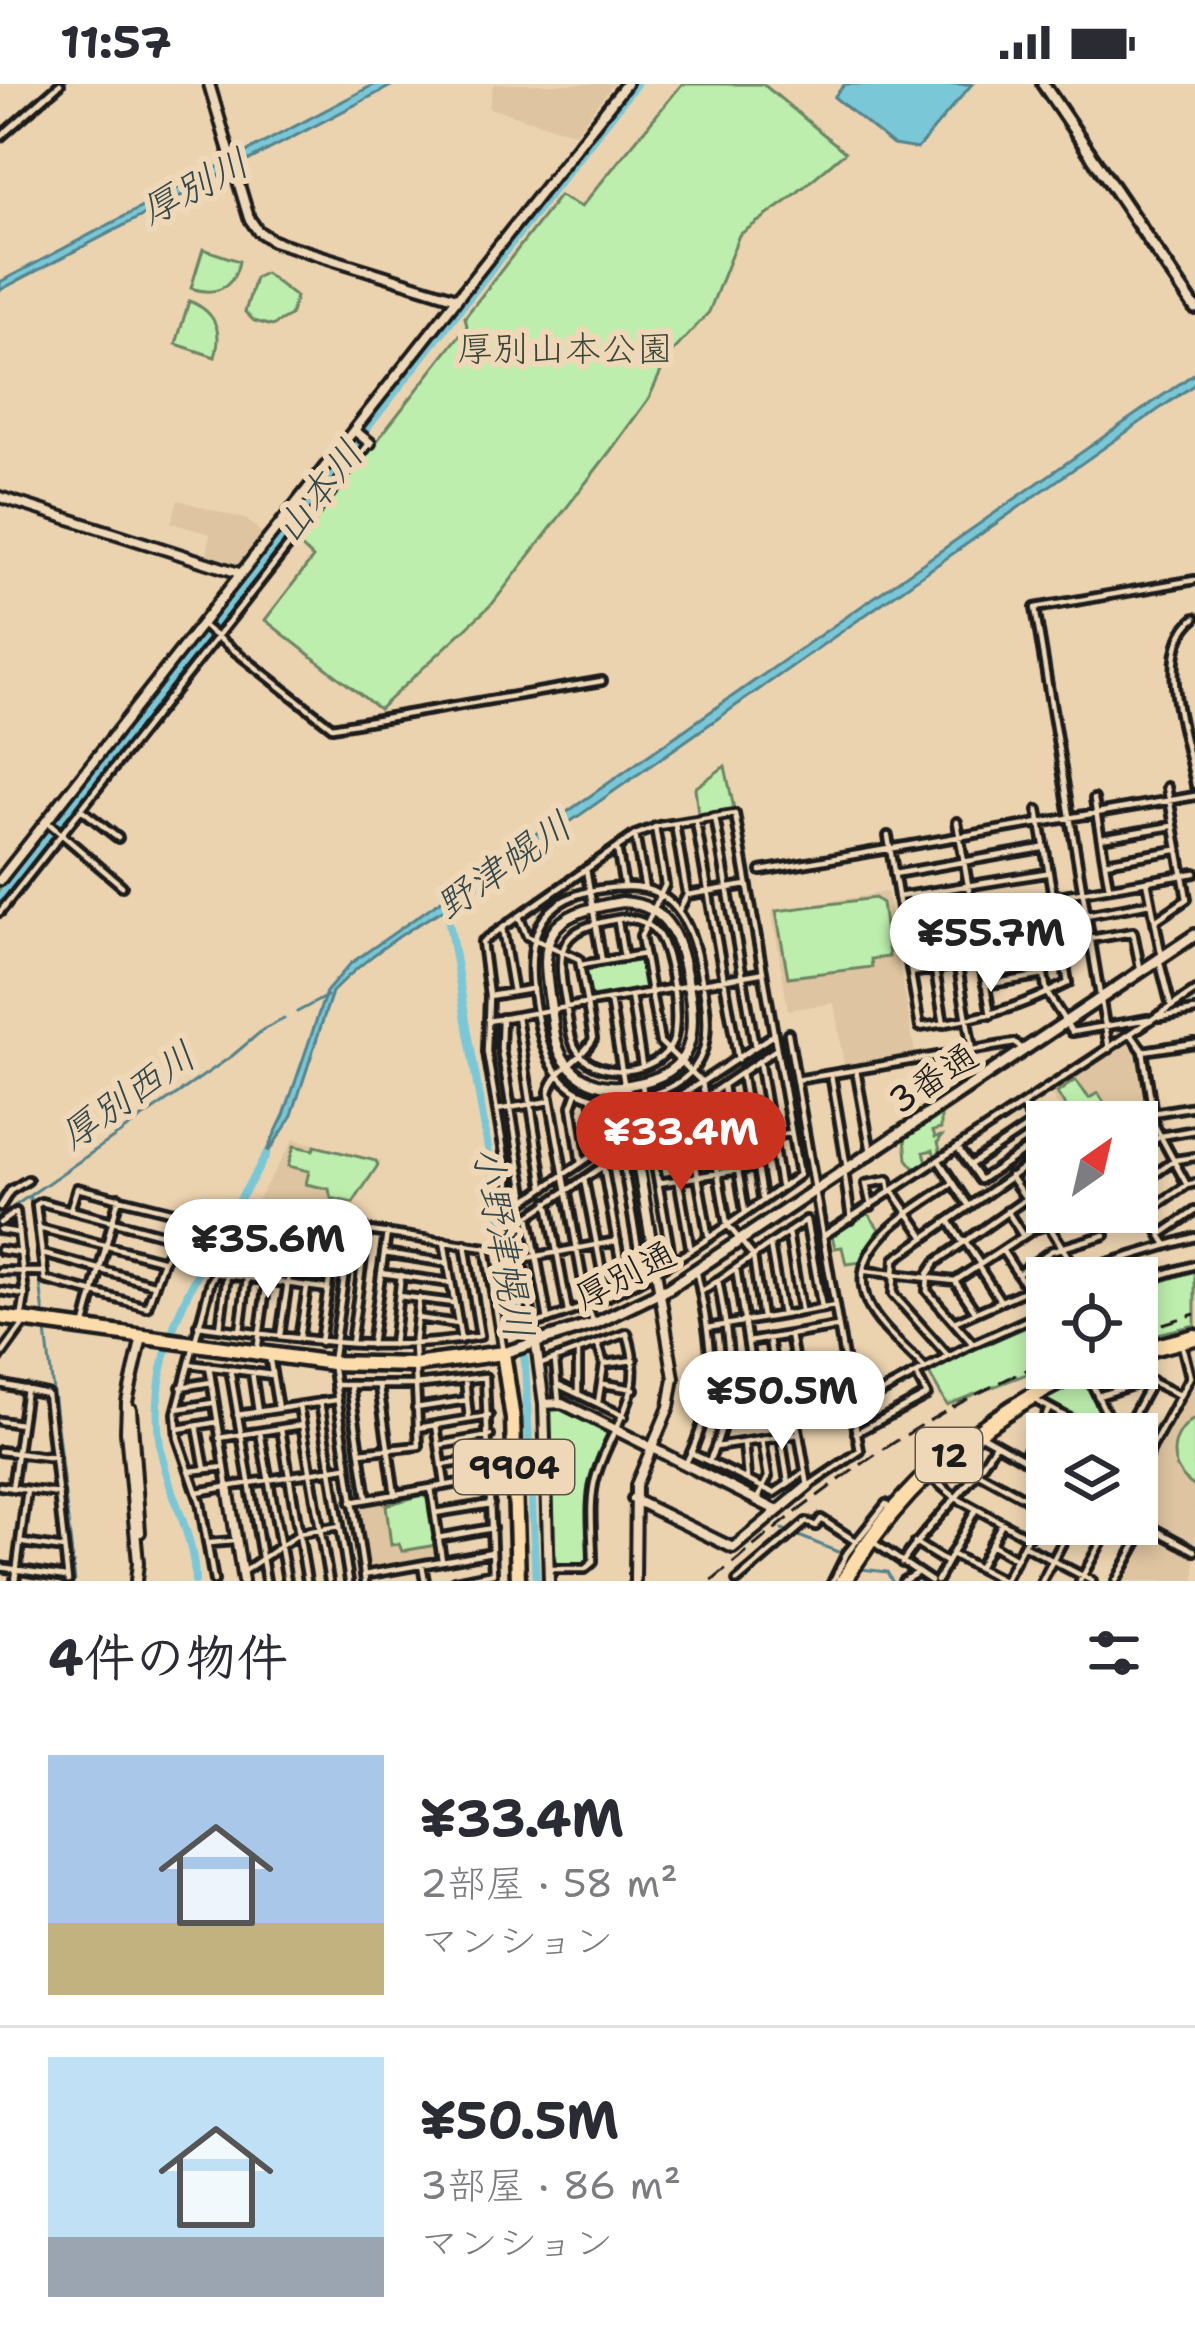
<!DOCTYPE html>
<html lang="ja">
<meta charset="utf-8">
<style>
:root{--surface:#fff;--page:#f7f7f7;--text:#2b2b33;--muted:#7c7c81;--line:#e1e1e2;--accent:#c8321e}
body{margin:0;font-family:"Shantell Sans","Klee One",sans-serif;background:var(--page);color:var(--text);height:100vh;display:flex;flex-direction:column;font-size:45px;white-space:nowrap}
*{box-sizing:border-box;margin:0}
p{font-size:39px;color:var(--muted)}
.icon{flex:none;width:66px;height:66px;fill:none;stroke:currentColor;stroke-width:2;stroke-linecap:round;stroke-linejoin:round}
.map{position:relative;height:1497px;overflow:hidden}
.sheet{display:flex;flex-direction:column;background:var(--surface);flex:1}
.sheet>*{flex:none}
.needle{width:78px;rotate:34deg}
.controls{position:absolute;left:1026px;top:1017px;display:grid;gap:24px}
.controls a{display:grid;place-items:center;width:132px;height:132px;border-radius:0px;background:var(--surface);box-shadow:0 6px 18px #0003;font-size:60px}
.price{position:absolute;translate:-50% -102px;padding:0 27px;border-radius:42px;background:#fff;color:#222;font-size:39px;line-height:78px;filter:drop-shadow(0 3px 6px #0008)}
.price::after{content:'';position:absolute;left:50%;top:72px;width:36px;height:27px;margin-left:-18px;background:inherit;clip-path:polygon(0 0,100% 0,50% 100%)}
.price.active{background:var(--accent);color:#fff}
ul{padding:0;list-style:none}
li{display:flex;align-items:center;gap:36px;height:300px;padding:0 48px}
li+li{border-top:3px solid var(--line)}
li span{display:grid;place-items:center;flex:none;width:336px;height:240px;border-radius:0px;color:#555}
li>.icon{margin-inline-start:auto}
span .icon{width:144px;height:144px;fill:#fffc;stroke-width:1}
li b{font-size:51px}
h2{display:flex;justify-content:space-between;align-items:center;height:144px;padding:0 48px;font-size:51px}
.status{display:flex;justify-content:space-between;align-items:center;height:84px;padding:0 60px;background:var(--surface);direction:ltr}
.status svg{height:33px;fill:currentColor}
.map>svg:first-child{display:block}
.built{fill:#dec4a0}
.green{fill:#bdeead;stroke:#6c8564;stroke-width:3}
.water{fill:#7ac8d7;stroke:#54838c;stroke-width:3}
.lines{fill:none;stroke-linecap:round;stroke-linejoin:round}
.stream{stroke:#54838c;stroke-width:3}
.river{stroke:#7ac8d7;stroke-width:8}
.minor-casing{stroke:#1c1c1c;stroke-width:14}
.tertiary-casing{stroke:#1c1c1c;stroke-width:16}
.secondary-casing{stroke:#1c1c1c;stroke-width:18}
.primary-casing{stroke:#1c1c1c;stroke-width:21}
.trunk-casing{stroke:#1c1c1c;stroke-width:22}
.minor{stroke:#eed8b7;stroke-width:4.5}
.tertiary{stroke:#eed8b7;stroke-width:8}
.secondary{stroke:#eed8b7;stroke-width:9}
.primary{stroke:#fddcac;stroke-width:12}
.trunk{stroke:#fddcac;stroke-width:14}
.rail{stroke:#1c1c1c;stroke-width:3;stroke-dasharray:18 9;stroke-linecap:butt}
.labels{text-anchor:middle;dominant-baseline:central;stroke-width:12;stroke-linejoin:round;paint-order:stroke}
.shield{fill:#eed8b7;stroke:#5b544a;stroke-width:3}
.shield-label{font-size:33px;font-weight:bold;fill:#1c1c1c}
.park-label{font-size:36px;fill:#3c4639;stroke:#eed8b7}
.street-label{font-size:36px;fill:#1c1c1c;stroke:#eed8b7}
.water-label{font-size:39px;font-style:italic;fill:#34474b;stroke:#eed8b7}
</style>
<div class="status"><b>11:57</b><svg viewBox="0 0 49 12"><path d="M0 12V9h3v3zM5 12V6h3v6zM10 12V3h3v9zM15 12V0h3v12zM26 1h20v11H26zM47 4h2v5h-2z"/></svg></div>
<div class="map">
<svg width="1195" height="1497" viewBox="0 0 1195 1497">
<rect width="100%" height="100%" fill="#ecd3b0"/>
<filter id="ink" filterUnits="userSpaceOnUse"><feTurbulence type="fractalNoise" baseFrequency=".00833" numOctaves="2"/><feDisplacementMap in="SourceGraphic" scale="24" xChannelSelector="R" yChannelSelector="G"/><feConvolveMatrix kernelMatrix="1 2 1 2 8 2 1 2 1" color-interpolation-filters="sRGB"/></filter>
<g filter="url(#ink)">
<path class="built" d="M493,0H613L575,49L489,24Z
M178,416L247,436L265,452L239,482L207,472L210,450L171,439Z
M887,808L915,969L844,981L834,919L788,926L772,827Z
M1130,952L1139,965L1150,1028L1135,1038H1059L1053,1029L1059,1023L1048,1007Z
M294,1055L381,1077L343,1138L251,1126Z
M1195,1293V1463L1137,1432V1395Z
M428,1409L439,1474L367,1488L355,1421Z
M1147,1445L1195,1471V1497H1119Z"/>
<path class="green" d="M682,0H763L845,68L786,118L739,151L709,228L667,274L649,314L611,366L493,519L379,625L265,536L313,474L297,459L467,242L465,233L559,112L581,123Z
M203,165L239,177C234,205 215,212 191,204Z
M265,189L296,213L290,232L272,242L254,237L245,228L255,194Z
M189,217C215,227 223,247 215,273L176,260Z
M353,348L365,358L0,821V801Z
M725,682L734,725L698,730L695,704Z
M875,814L882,819L889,873L871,875L872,883L788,893L776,827Z
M642,872L648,905L589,915L583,882Z
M1075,996L1089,1014L1098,1009L1116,1037L1075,1038L1057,1009Z
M941,1029V1045L933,1047L935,1053L942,1052L938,1058L941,1071L936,1076L933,1066L924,1068L928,1081L917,1087L907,1075L905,1054Z
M294,1062L313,1066L315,1062L376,1077L378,1081L353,1119L331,1114L329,1105L306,1100L309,1087L288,1082Z
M867,1128L879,1145L866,1164L863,1178L846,1180L842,1163L835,1164L832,1151Z
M1195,1187V1241L1137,1255V1205Z
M1047,1234V1282L947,1321L927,1286Z
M1086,1293L1108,1337L1123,1344L1120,1350H1103L1039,1316Z
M562,1322L613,1347C588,1399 590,1420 590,1476L585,1482L553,1480L548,1324Z
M1195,1334V1403C1166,1384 1168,1353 1195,1334Z
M423,1411L428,1415L436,1461L402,1467L399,1460L391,1461L386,1421Z"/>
<path class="water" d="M375,0H395L0,206V198Z
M845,0H972L917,65L893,61L834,13Z
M1195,289V300L450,822C407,845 366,873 332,908L291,1034L261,1079L284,1031L326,908L351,879Z"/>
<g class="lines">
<path class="stream" d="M297,928L327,912
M30,1114L44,1231
M0,1132L232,972L264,945L284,935
M46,1247L75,1497
M782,1445L838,1468
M861,1485L887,1488L892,1497"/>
<path class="river" d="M0,814L636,0
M446,821L525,1278L536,1497
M195,1497C195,1450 167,1408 160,1362C143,1252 216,1161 266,1071"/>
<defs>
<path id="minor" d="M0,53L60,0
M1195,534C1153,567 1187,655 1195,701
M203,542L332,643L602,597
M1094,715L1109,803
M81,725L118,754
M715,733L755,963
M46,737L122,802
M696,738L738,975
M957,738L991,931
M675,740L687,811L679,826
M655,743L665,801L641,852L660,958L702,998L727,1140L753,1172L762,1234
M635,751L645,805
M888,752L920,943C981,934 1012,927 1068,899L1038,726
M1101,754L1172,742
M617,764L624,803
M1105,778L1176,766
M586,785L602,877
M761,787L1195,712
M894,790L1042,764
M1147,797L1162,873
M687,811L747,801
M898,813L1046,789
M0,828L368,361
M1086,831L1151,819
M519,832L527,852L579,875L593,955C582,976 555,984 549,1008L587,1221L594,1240
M624,834C637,835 648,838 657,849C671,866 683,944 670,963C649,995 583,996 572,955C568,941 567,925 564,910C554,852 569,843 624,834Z
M1155,837L1187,815L1167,703
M618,838L624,874
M902,838L1195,789
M1036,842L1047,909L1072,948L1148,935
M502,844L513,908
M1090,855L1133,848L1141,888
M907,862L1055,838
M1159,875L1171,922
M581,881L644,870
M958,883L972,966
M935,886L944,940
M911,889L1040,867
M985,901L1044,891
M489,912L531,905
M631,912L642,981
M610,916L624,999
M517,932L544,1104
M1160,933L1195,927
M502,934L501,965L526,1116
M488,937L760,889
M788,949L860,1367L808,1402L795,1328
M1131,950L1143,967L1155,1042L1187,1101
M1109,965L1035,524L1195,496
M1143,967L1195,959
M759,977L780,1101
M856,986L871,1068
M741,989L762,1113
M831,990L847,1085
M796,996L1015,959L1024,966
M642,1000L647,1034L773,951
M723,1001L732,1059
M577,1008L572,1022L581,1079
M592,1014L600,1066
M612,1016C555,1014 543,969 535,921C522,845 542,804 628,803C680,803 694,850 701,892C713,950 712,997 644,1012
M686,1025L708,1150
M497,1026L550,1017
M668,1038L690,1162
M1137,1040L1153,1029L1195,1022
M650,1053L672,1177
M713,1062L790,1049
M958,1064L980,1096L1043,1054L1022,1021
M621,1068L643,1193
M1137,1068L1161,1052L1195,1046
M939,1077L969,1122
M603,1081L625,1203
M970,1081L1033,1039
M738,1086L745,1128
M844,1087L851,1135
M1010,1092L1024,1112
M584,1095L607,1213
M658,1099L757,1083
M1137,1103L1175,1076L1195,1073
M893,1107L924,1152
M548,1118L568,1228
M871,1122L866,1100L888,1096L890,1109
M0,1123L10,1107L28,1096
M513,1125L618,1054L610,1002
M70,1126L77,1104L190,1132L163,1177L147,1223L45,1196L36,1121L41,1118L176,1154
M1007,1127L1023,1152
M1147,1128L1166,1159
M529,1132L548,1236
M1135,1136L1187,1101L1195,1099
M950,1138L963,1159
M0,1139L16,1128L25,1211L21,1236
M1048,1140L1081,1194
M516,1141L775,966
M39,1144L161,1176
M351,1144L332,1279L365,1497
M0,1146L19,1149
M788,1148L801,1226
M1163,1149L1195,1127
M240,1150L293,1158
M823,1152L1195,907
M444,1157L461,1256
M965,1157L980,1180
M770,1161L782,1231
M0,1166L21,1169
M1002,1166L1027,1204L1037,1229
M226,1169L331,1185
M384,1169L448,1179
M43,1170L153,1200
M522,1175L617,1157
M310,1181L317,1139
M978,1182L1000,1216
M736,1184L751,1280L748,1334L805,1326
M0,1187L42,1188
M866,1187L955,1197L1034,1145L1087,1128
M214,1189L328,1205
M381,1189L451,1199
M1018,1190L1051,1167L1105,1151
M1057,1194L1195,1153
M955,1197L975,1227
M1137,1198L1195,1181
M0,1207L25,1211
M701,1208L806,1136L822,1224
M399,1212L453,1219
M417,1234L458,1240
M954,1238L1047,1197
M533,1240C631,1214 718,1149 799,1091L735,730L659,742L635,751L482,858L489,912L487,968L533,1240L536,1259
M198,1241C292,1254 385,1271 480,1252L465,1160
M84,1244L119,1113
M220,1244L227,1191
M707,1244L835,1222
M240,1247L247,1194
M790,1251L800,1304
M280,1252L297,1136
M299,1255L307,1203
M769,1255L775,1290
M320,1258L337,1142
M748,1258L837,1243
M351,1259L367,1146
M973,1260L927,1207L928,1190L936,1178L1047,1100
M371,1261L387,1149
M393,1261L401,1191
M257,1268L267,1197
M578,1269V1310
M269,1271L278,1324
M948,1272L893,1210L895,1175L1047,1067
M0,1273L23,1241
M555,1277L559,1319
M189,1280L272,1291
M604,1280L634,1276
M539,1281L627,1249C648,1313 613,1335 596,1392C588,1418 593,1450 593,1478L585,1485H551
M209,1282L228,1403
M230,1285L266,1497
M925,1285C908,1266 879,1244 868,1220C842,1161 915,1126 953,1099
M252,1288L258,1328
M1086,1288L1110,1337L1126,1345
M751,1294L797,1286
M465,1295L469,1335
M0,1300L47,1310L68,1497
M557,1300L624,1332
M604,1300L634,1305
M335,1301H415L485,1293L493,1489L454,1497
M350,1301L367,1414
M181,1303L211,1298
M379,1303L395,1411
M712,1310L749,1316L813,1304
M1098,1312L1148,1296L1179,1311
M1033,1315L1098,1350
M320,1318L349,1497
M598,1319L604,1280L598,1261
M299,1322L329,1497
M416,1324L467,1316
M852,1324L973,1260L1047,1227
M177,1325L212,1319
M237,1331L336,1316
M0,1337L21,1340
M436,1341L445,1400
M197,1342L205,1385
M418,1344L489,1332
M178,1345L217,1338
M281,1345L307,1497
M260,1348L287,1497
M856,1349L927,1311L917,1292
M1123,1350L1152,1297
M981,1351L1047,1388
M781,1353L788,1398
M219,1354L302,1341
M744,1359L747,1394
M439,1361L490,1352
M716,1363L799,1350
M0,1367L55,1374
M360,1368L419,1362L414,1261L419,1214
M691,1369L774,1409L805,1388
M1023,1375L1048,1327
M709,1377C739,1315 730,1261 718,1196
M443,1381L491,1373
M685,1381C722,1310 712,1264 697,1189
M190,1387L225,1383
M979,1389L1047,1426
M1137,1391L1190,1293L1182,1261
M932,1394L956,1414L1028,1453
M0,1402L59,1410
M12,1404L26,1305
M431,1404L442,1476
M197,1408L345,1383
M758,1414L768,1393L762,1356
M351,1418L511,1390
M435,1429L491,1420
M1137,1436L1195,1467
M1074,1440L1100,1454
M438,1454L492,1444
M23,1459L64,1465
M210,1459L234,1457
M915,1459L946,1478
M876,1460L931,1497
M990,1460L1016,1475
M1023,1461L1092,1497
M951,1470L1003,1497
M902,1479C930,1436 971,1405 995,1360
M422,1481L425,1497
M0,1483L66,1493
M978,1484L1002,1439
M244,1487L300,1449L340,1442
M364,1491L492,1468
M15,1497L27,1406
M214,1497L200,1418L178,1354L176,1329L211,1197L252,1130L486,1164L503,1269
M737,1497L806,1438L816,1442L821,1435L855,1457
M833,1497L847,1469L886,1420L893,1426
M903,1497L915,1490
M937,1497L976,1425
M1004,1497L1047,1416
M1042,1497L1072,1440
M1080,1497L1111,1440
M1116,1497L1147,1441"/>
<path id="tertiary" d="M209,0L249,134L258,147L273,157L457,214
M354,346L370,359
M0,413L239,489
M0,796L626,0
M622,818C673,821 680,859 688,901C700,962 688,995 620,1002C598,1004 578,995 565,977C554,962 554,942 551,924C539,850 544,831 622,818Z
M625,1001L674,1294L669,1323L636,1401L635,1497
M536,1260L544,1320L549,1497
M544,1320L562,1319L776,1426
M131,1325L140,1448
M228,1403L243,1497
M633,1415L733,1464L808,1402
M136,1497L138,1479L126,1347L127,1318L142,1253"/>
<path id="secondary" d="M1043,0L1195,224
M503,1269L594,1240L669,1204L1195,851"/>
<path id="primary" d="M0,1233L332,1279L414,1281L503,1269
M503,1269L513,1335L518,1497"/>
<path id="trunk" d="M1137,1268L1195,1253
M844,1497C899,1401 987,1328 1088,1284"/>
</defs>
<use href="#minor" class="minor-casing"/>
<use href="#tertiary" class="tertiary-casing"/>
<use href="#secondary" class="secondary-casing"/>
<use href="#primary" class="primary-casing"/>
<use href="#trunk" class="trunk-casing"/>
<use href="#minor" class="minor"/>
<use href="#tertiary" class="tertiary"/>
<use href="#secondary" class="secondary"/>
<use href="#primary" class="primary"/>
<use href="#trunk" class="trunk"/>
<path class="rail" d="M1137,1248L1195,1230
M712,1497C815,1409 921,1330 1047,1277"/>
</g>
</g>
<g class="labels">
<g class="shield">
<rect x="916" y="1344" width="66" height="54" rx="9"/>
<rect x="454" y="1356" width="120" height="54" rx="9"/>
</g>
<g class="shield-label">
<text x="949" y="1371">12</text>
<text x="514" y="1383">9904</text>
</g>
<g class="park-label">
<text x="565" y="264">厚別山本公園</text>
</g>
<g class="street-label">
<text transform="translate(933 994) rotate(-33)">3番通</text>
<text transform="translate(625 1191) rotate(-27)">厚別通</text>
</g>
<g class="water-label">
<text transform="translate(194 102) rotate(-28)">厚別川</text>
<text transform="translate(318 407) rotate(-52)">山本川</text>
<text transform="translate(503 781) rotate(-35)">野津幌川</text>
<text transform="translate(127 1011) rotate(-35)">厚別西川</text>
<text transform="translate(504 1158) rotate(80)">小野津幌川</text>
</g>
</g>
</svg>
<div class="controls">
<a><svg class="needle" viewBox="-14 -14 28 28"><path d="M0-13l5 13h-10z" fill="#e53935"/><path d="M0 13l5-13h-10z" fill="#7c7c81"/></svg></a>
<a><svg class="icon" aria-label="locate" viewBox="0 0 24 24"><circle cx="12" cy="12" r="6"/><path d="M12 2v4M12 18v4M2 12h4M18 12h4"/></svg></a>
<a><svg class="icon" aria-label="layers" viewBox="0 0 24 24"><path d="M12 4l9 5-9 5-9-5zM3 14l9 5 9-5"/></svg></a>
</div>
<b class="price" style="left:991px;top:911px">¥55.7M</b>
<b class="price active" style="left:681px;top:1110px">¥33.4M</b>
<b class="price" style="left:268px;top:1217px">¥35.6M</b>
<b class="price" style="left:782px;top:1369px">¥50.5M</b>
</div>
<section class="sheet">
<h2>4件の物件<svg class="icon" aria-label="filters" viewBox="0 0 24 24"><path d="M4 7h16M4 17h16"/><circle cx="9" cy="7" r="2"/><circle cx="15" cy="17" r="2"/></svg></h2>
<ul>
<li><span style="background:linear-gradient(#a9c7e8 70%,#c2b280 0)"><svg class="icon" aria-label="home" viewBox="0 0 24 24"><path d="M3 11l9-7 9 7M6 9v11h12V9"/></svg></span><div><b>¥33.4M</b><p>2部屋 · 58 m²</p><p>マンション</p></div></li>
<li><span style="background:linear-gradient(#bfe0f5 75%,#9aa5b1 0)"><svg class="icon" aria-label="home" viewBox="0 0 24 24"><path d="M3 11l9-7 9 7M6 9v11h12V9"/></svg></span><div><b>¥50.5M</b><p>3部屋 · 86 m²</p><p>マンション</p></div></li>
</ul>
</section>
